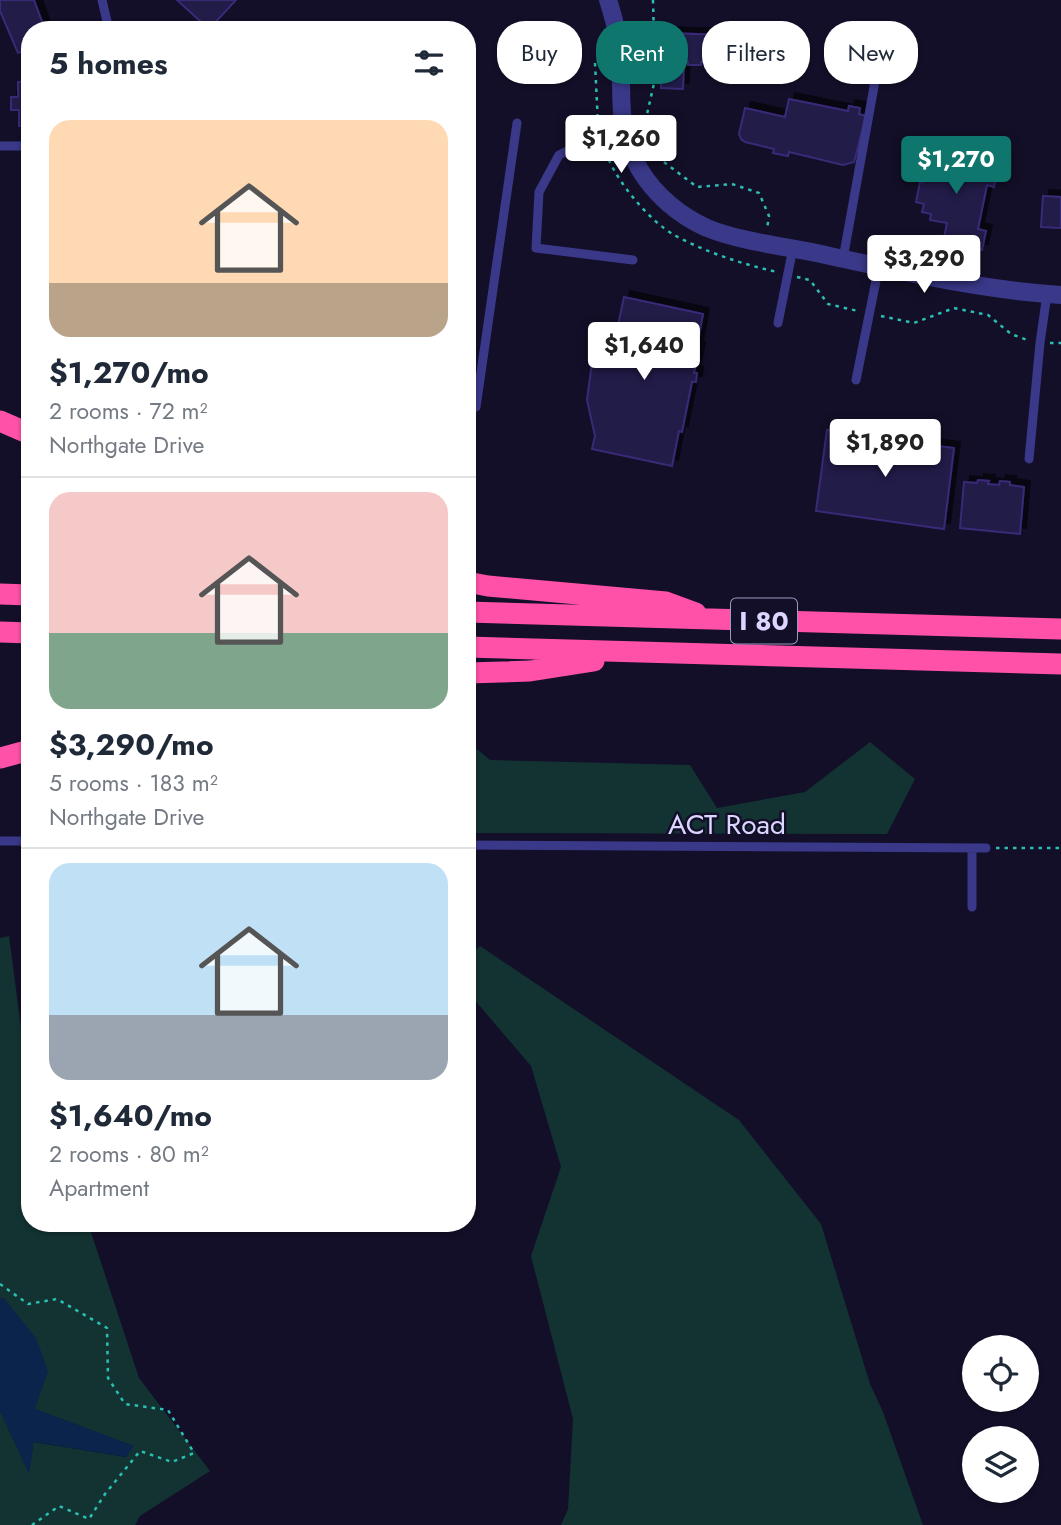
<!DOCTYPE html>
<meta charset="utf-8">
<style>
:root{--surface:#fff;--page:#f2f2f3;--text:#1f2937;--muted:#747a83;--line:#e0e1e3;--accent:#0f766e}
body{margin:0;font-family:Jost,sans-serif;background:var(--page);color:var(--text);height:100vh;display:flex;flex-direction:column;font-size:26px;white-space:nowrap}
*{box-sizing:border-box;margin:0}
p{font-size:23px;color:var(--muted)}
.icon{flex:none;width:38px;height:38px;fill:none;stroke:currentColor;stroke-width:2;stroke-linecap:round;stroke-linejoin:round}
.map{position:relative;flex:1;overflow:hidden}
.details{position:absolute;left:21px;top:21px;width:455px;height:1211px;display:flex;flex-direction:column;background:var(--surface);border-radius:28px;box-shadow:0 2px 5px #0004}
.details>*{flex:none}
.guide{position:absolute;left:497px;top:21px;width:458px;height:63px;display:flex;gap:14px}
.controls{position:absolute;left:962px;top:1335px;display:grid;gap:14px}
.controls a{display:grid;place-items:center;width:77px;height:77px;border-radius:50%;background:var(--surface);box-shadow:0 2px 5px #0004;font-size:35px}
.price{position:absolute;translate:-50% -60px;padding:0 16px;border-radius:7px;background:#fff;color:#222;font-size:23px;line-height:46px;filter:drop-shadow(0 2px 4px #0008)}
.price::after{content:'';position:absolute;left:50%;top:42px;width:21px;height:16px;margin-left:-10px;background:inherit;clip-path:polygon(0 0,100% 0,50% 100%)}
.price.current{background:var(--accent);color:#fff}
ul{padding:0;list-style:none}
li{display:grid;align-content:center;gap:14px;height:371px;padding:0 28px}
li+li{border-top:2px solid var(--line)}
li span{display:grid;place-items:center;height:217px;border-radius:21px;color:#555}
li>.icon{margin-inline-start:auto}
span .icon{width:126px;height:126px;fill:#fffc;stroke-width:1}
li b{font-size:30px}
h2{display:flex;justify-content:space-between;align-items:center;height:84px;padding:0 28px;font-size:30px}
.pill{padding:0 24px;border-radius:28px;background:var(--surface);box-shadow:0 2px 5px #0004;font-size:24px;line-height:63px}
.pill.current{background:var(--accent);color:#fff}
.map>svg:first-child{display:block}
.green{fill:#123331}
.water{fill:#0a244c}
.building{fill:#231a4a;stroke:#392b77;stroke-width:2;filter:url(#shadow)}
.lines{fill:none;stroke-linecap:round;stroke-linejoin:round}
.path{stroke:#2bbfb3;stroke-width:2.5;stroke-dasharray:3.5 5;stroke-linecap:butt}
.service{stroke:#3a3889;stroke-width:9}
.minor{stroke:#3a3889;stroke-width:18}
.motorway{stroke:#ff51a8;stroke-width:21}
.labels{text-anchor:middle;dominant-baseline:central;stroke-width:5;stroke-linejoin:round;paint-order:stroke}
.shield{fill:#130f29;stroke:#9e9abf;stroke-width:2}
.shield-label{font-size:26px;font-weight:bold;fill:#dad6ff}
.street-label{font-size:28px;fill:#dad6ff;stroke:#130f29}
</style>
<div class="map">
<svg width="1061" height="1525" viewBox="0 0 1061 1525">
<defs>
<filter id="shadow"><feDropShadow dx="6" dy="-6" stdDeviation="0" flood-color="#0009"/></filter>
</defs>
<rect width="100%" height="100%" fill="#130f29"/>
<path class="green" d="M467,741L490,760L690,765L717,808L805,792L870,742L915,779L887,834L467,833Z
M9,936L30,1096V1223H88L139,1378L210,1471L140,1516L135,1525H0V1411L29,1472L33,1442L126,1457L133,1446L35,1409L4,1298L0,1299V938Z
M480,946L739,1120L821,1224L870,1384L883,1412L923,1525H561L568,1509L573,1419L531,1256L561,1167L531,1066L467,991V957Z"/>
<path class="water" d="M4,1298L36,1338L48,1371L35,1409L134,1446L126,1457L34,1442L29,1474L0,1411V1299Z"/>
<path class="building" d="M0,0H34L45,30H30V48L18,53L0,11Z
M177,0H236L209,29Z
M663,33L730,35L729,68H705V62H701V65H688V62H684L683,89L661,88Z
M30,81V126H19V110H11V97H18V82Z
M789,99L848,111L849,106L860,108L859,114L866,116L854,162L843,165L789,152L788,156L773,153L774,149L745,142L741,139L739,134L745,108L785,117Z
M925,152L998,167L994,187L987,185L978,229L986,231L982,250L959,246L960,241L944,238L947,223L930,220L931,214L922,212L924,204L916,202L920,182H923L925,173L921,172Z
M1043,196L1061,197V228L1041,227Z
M624,297L703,314L697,347L699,348L694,373H697L696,382H692L682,432L679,431L672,466L592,449L595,436L587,400L592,362L597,345L609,348L613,330H617Z
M827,430L863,432L878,438L954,448L944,529L816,511Z
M978,480L989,481L988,484L999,485L1000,481L1010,482V485L1024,487L1020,534L960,528L964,482L977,483Z"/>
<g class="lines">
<path class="path" d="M653,0L655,79L645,123L652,153L697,187L732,184L759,193L769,216L767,229
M595,63L598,124
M603,144C610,174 648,221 676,236C708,253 742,264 777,272
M797,277L810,280L828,304L858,311
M881,316L914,323L954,308L988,315L1011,334L1030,341
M1050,343H1061
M996,848H1061
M0,1284L28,1304L57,1299L107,1328L108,1378L125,1404L168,1410L194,1453L172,1462L140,1451L105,1494L89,1519L59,1506L32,1525"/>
<path class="service" d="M102,0L109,30
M623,129L600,135L559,155L539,192L536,248L633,260
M0,146H30
M843,259L875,81
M778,323L793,248
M856,380L879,266
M476,407L517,123
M1029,459L1040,343L1047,294
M0,841H30
M467,845L986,848
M972,848V907"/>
<path class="minor" d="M608,0C613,15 617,31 619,46C625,94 613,124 640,170C655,195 680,216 707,228C742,242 784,246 821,254C900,271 980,290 1061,295"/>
<path class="motorway" d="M0,421L30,434
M467,582L488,586L666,602L696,613
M0,594L30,595
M467,612L1061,629
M0,632L30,633
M467,647L1061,664
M467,673L530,671L594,661
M0,758L30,750"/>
</g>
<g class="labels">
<rect class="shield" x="731" y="598.5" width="66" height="45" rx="5"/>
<g class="shield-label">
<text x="764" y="621">I 80</text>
</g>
<g class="street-label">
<text x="727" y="824">ACT Road</text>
</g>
</g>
</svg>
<div class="controls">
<a><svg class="icon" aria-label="locate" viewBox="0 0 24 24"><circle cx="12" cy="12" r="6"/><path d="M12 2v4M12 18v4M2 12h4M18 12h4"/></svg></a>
<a><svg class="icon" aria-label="layers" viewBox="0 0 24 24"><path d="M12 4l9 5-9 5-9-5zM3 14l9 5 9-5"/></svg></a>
</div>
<b class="price" style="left:621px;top:175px">$1,260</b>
<b class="price current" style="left:956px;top:196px">$1,270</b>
<b class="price" style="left:924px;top:295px">$3,290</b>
<b class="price" style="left:644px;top:382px">$1,640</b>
<b class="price" style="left:885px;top:479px">$1,890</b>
<div class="guide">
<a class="pill">Buy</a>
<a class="pill current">Rent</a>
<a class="pill">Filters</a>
<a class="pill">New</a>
</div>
<section class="details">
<h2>5 homes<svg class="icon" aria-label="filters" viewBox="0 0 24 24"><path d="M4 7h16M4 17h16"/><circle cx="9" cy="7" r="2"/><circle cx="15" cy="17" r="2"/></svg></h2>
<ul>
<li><span style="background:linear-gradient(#ffd9b3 75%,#b9a48a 0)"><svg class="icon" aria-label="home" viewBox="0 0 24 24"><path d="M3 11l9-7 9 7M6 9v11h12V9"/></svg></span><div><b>$1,270/mo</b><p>2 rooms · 72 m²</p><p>Northgate Drive</p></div></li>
<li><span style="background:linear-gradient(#f6c9c9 65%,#7fa58c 0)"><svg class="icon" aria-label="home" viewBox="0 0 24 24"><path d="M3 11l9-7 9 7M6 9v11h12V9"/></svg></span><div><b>$3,290/mo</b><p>5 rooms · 183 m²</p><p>Northgate Drive</p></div></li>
<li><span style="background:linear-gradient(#bfe0f5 70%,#9aa5b1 0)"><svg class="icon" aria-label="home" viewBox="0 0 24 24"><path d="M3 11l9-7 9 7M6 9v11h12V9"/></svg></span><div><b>$1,640/mo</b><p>2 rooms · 80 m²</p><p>Apartment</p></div></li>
</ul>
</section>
</div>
